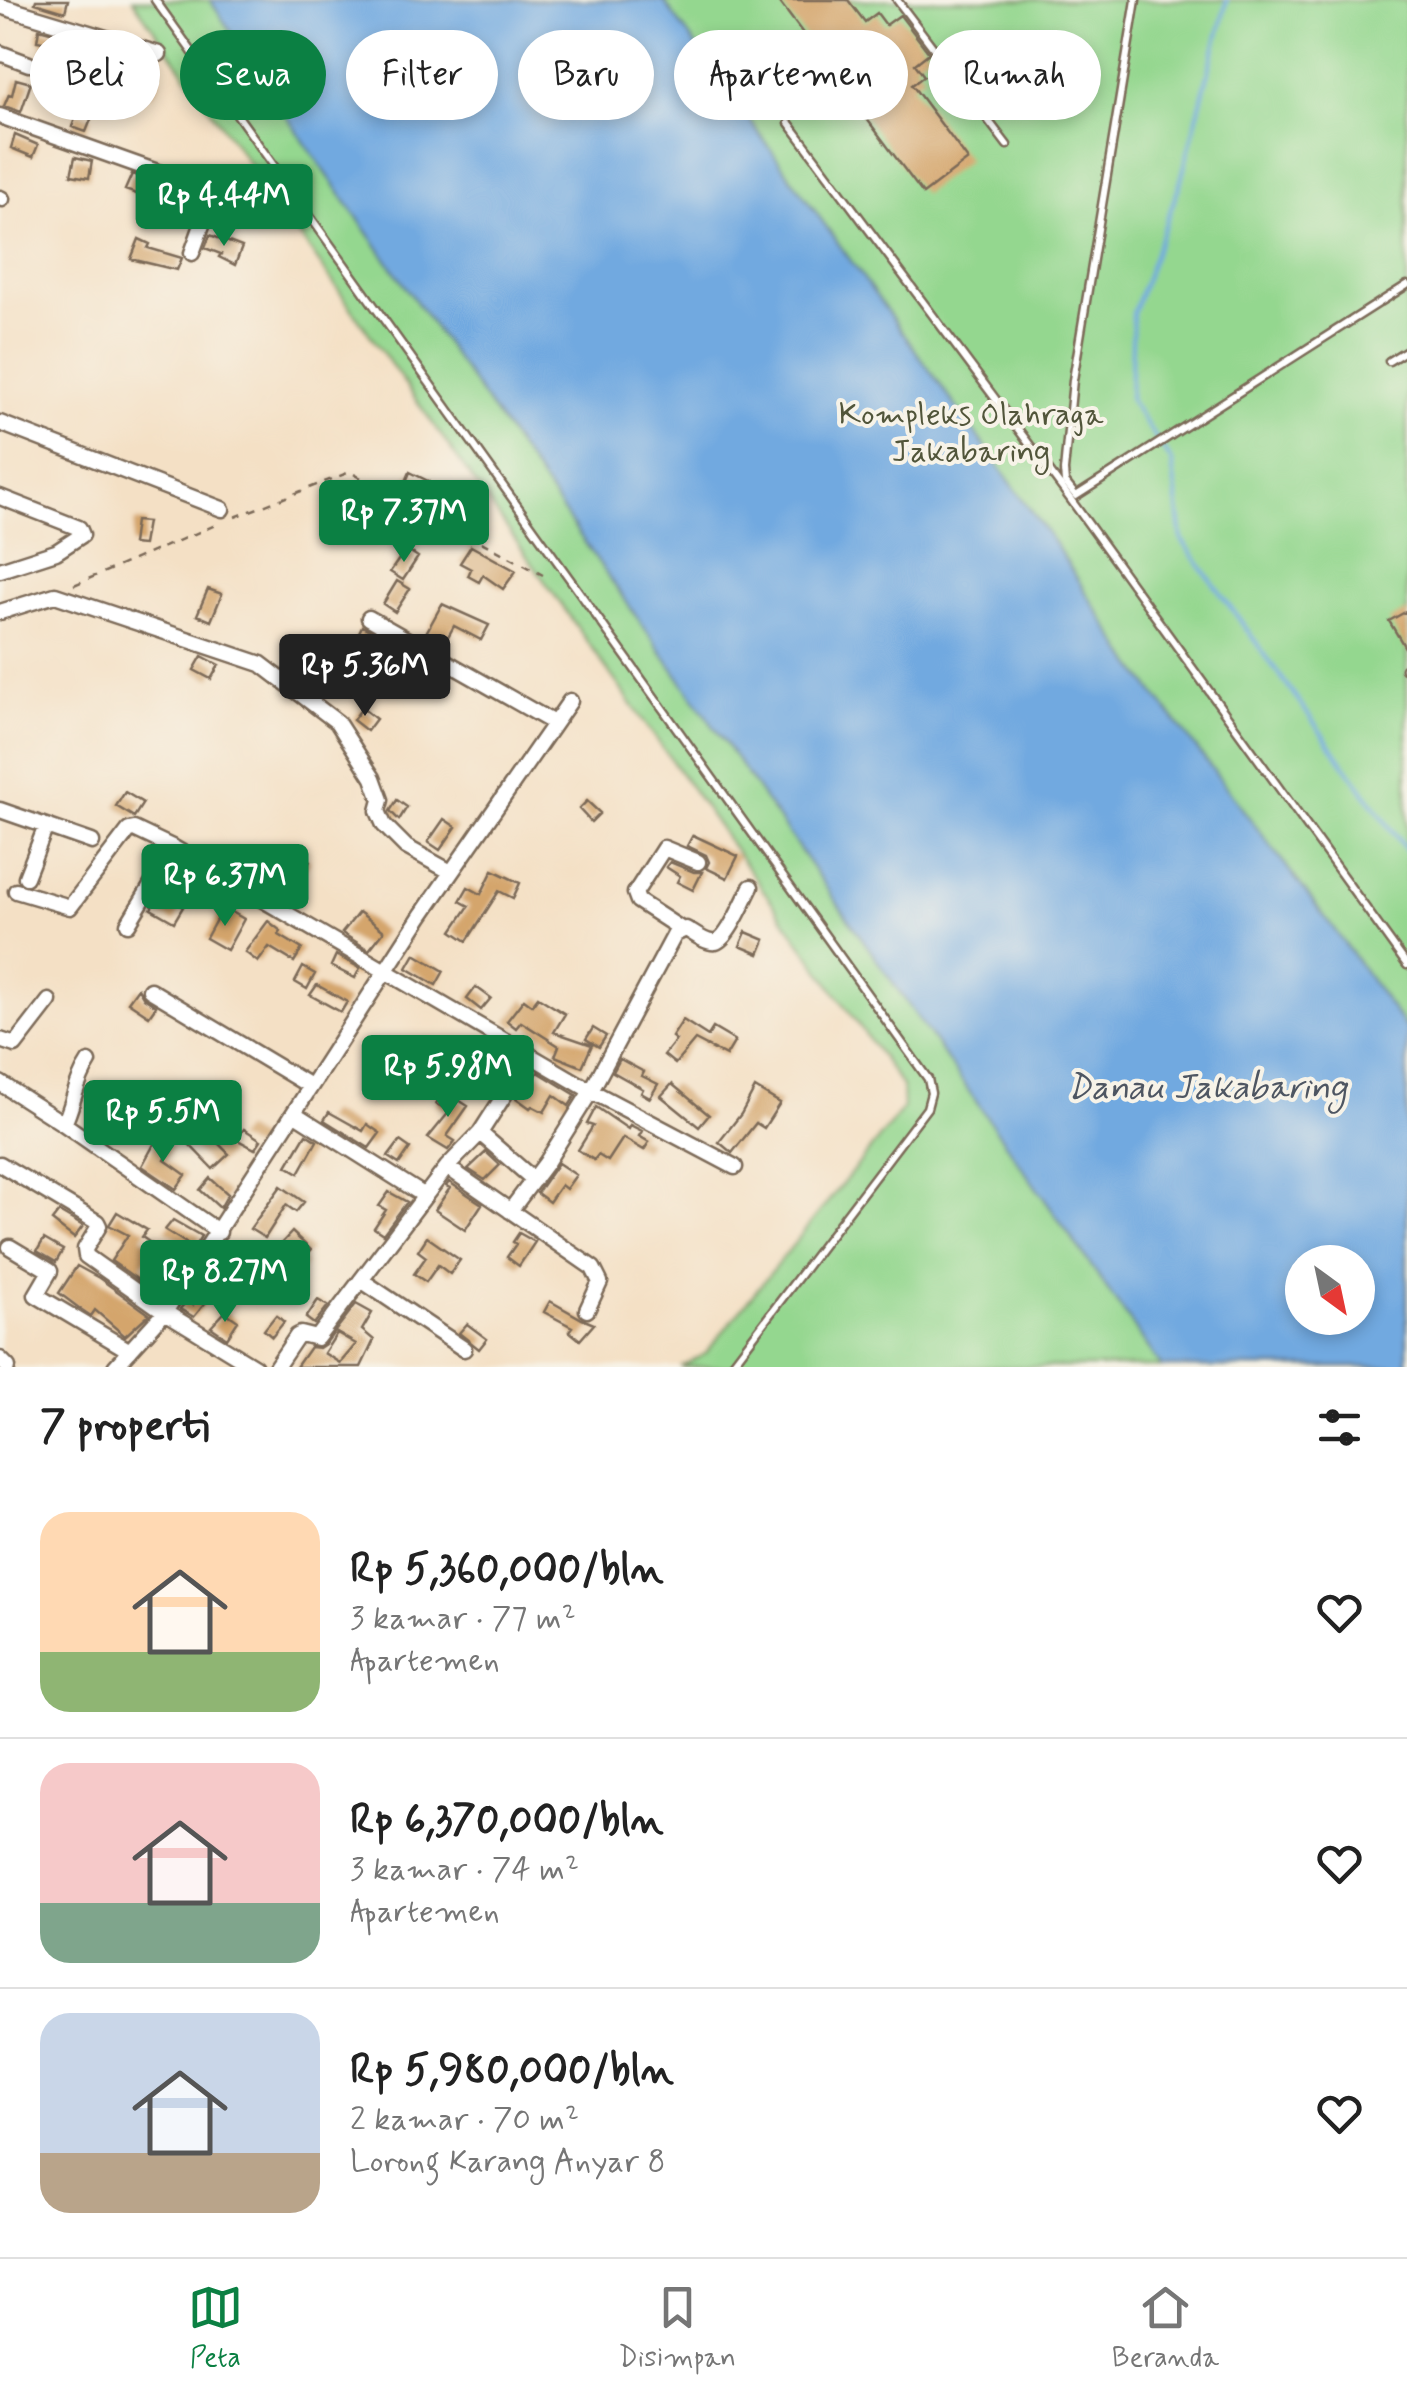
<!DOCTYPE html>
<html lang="id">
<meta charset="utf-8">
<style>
:root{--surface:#fff;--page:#f2f2f2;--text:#222;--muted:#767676;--line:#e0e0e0;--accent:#0b8043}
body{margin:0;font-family:Mynerve,sans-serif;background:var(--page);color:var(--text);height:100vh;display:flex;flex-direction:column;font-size:38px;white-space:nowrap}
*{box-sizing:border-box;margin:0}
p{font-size:32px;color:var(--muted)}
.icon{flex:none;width:55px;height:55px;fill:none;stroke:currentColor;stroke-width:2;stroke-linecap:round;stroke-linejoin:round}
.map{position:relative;height:1367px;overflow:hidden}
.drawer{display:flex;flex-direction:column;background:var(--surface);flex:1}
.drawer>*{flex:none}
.top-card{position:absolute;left:30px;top:30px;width:1348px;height:90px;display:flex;gap:20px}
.needle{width:65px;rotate:147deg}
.tools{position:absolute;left:1285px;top:1245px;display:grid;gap:20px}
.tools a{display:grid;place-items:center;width:90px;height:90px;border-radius:50%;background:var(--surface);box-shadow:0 5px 15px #0003;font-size:50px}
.price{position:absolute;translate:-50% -85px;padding:0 22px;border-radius:10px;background:var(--accent);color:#fff;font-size:32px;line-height:65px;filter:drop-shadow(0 2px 5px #0008)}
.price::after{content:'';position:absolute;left:50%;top:60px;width:30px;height:22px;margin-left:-15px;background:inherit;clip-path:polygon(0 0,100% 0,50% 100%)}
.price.active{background:#222;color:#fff}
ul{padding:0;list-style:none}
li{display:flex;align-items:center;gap:30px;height:250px;padding:0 40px}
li+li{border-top:2px solid var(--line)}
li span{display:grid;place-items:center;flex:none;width:280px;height:200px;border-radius:30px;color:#555}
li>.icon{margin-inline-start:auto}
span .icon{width:120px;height:120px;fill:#fffc;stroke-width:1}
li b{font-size:42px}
h2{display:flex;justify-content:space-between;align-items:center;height:120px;padding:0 40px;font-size:42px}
.pill{padding:0 35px;border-radius:45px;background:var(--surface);box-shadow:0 5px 15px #0003;font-size:35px;line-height:90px}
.pill.active{background:var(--accent);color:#fff}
.tabs{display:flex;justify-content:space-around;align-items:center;height:140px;border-top:2px solid var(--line);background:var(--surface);font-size:28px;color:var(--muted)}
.tabs a{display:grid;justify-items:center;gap:5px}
.tabs .active{color:var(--accent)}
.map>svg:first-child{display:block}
.green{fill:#94d78f;stroke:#688056;stroke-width:2.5;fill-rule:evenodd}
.water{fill:#71a9e0;stroke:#566a7f;stroke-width:2.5;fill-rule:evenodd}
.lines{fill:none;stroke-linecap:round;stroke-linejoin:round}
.stream{stroke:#71a9e0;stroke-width:4}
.building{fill:#d4a56c;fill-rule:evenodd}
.service-casing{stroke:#7c6a58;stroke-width:11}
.minor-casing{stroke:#7c6a58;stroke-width:19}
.path{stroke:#7c6a58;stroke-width:2.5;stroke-dasharray:8 8;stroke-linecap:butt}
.service{stroke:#fff;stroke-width:6}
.minor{stroke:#fff;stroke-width:14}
.labels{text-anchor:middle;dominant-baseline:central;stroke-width:8;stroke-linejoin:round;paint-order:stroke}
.park-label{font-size:32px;fill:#51553a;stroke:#f7f3e8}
.water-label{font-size:35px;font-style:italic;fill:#4e5662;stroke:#f7f3e8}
</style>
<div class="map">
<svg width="1407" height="1367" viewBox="0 0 1407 1367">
<rect width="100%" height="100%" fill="#f7f3e8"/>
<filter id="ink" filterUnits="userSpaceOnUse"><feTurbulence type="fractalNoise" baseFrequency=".01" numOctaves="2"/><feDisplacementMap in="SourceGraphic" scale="20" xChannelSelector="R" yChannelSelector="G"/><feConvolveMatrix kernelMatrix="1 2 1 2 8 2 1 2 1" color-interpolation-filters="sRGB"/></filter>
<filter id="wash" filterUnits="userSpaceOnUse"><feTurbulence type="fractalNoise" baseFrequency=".0048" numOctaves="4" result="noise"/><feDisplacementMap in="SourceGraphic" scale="40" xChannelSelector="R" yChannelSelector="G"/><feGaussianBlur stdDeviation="2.25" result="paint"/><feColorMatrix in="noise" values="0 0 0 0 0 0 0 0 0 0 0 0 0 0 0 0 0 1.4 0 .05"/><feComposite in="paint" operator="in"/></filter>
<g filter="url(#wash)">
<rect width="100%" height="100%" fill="#f4e0c5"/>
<path class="green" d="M133,0H1407V1367H681L705,1354L903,1109L902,1086ZM1302,1262H1358V1318H1302Z"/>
<path class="water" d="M210,0H663L1055,544L1130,661L1331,925L1407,1030V1367H1162L275,100ZM1302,1262H1358V1318H1302Z"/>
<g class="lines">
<path class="stream" d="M1227,0L1180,184L1133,313L1130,400L1172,462L1182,540L1407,851"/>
</g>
<g id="blocks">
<path class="building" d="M36,0H68L65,12L35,3Z
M778,0H848L865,22L877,13L886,25L900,15L929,53L915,64L924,76L912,85L968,160L923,194Z
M39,29L54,33L50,72L38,69L43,42L37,41Z
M72,64L93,74L96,68L106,72L97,97L64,81Z
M133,68L160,81L152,95L141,90L138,98L122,94Z
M16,79L31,83L21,112L4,106L9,94L12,95Z
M77,113L92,117L86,132L72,127Z
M15,135L38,145L33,157L11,148Z
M75,157L92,161L89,178L71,175Z
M132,174L151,181L145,197L125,190Z
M229,196L248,201L242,222L224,217Z
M210,235L242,247L235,265L219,257L221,254L205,248Z
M139,239L150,244L148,248L182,258L177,270L131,259Z
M410,472L428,481L422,492L405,484Z
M135,521L147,522L143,545L132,544Z
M471,546L516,571L503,589L483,575L479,582L468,576L471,569L460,563Z
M406,549L418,557L403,580L390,572Z
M397,581L410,589L395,612L383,604Z
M208,589L222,594L211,621L197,615Z
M442,604L489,625L481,640L454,626L445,642L426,633Z
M1407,611V651L1389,621Z
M362,626L371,631L363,647L354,643Z
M202,656L219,665L211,679L194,670Z
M362,708L376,719L367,731L353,720Z
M125,792L143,803L134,817L116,806Z
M397,800L407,807L399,820L390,811Z
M587,801L600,813L591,822L579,809Z
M444,819L456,827L440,850L428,842Z
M693,835L738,856L727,878L706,868L709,862L706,855L687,846Z
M290,849L310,861L299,879L280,867Z
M670,862L694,872H702L693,890L677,882L680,876L666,867Z
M493,870L520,883L513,898L499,891L467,941L452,931L469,906L460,901L468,887L481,894Z
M160,893L183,907L174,922L151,909Z
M223,907L244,919L227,950L206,938Z
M359,912L384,931L369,950L342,933Z
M268,921L281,931L279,935L302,949L294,962L269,947L258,962L245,952Z
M746,932L765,940L759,954L740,946Z
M415,954L444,971L436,985L407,968Z
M336,955L360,968L355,978L331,966Z
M303,967L315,974L307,989L295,982Z
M317,985L347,1002L341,1012L310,995Z
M476,987L491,998L481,1010L467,999Z
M138,988L144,998L156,1006L149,1016L128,1002Z
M538,997L565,1014L554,1032L592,1045L582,1067L555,1056L559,1046L521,1022L516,1028L507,1021L524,999L532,1005Z
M683,1020L708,1036L713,1028L735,1041L726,1056L695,1040L675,1064L664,1055L676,1040L672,1037Z
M593,1028L606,1036L599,1047L586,1039Z
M497,1058L510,1066L495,1090L482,1083Z
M620,1059L644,1072L642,1076L658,1084L650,1098L641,1093L643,1089L613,1072Z
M538,1072L576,1095L569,1106L554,1095L544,1112L532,1106L530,1108L516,1098L522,1090L526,1093Z
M672,1084L709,1115L699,1127L661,1096Z
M755,1088L780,1103L764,1128L756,1123L732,1153L719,1142L741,1114Z
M443,1090L468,1106L447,1136L455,1141L448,1150L428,1138L450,1111L436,1104Z
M596,1107L628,1129L630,1125L642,1131L639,1136L649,1142L644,1150L623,1138L608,1161L598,1155L594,1160L578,1150L593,1126L587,1124Z
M329,1112L363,1131L367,1124L380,1133L369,1148L324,1120Z
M203,1128L229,1154L213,1169L188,1143Z
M244,1129L261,1140L255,1149L236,1139Z
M306,1134L317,1141L299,1173L287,1166Z
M157,1139L172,1147L165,1160L186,1175L176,1189L142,1166Z
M400,1141L410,1148L399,1164L388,1157Z
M486,1152L500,1165L485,1180L468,1169Z
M558,1163L576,1175L566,1189L561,1185L549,1202L537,1193Z
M210,1178L228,1194L220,1208L200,1190Z
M449,1182L482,1204L465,1230L435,1210L450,1188L446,1186Z
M281,1186L304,1202L296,1212L286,1205L265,1238L250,1229Z
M389,1192L407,1202L383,1234L374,1228L386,1210L379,1206Z
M59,1212L83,1226L74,1238L52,1221Z
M117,1212L147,1230L142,1237L155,1246L142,1266L148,1270L141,1282L111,1261L128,1235L109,1225Z
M173,1220L201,1236L194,1248L165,1230Z
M292,1232L311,1250L302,1260L307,1264L277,1295L258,1277L281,1253L278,1247Z
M519,1233L535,1242L519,1266L507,1257L516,1244L513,1242Z
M427,1237L460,1260L450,1274L438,1265L426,1282L414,1274L426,1257L418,1251Z
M44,1239L63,1250L56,1262L37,1251Z
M233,1247L246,1256L235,1269L224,1262Z
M77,1266L99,1278L149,1314L125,1336L95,1310L91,1316L79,1308L59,1293Z
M201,1291L210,1297L194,1317L180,1309L188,1300L193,1305Z
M318,1300L328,1306L314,1324L306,1318Z
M550,1301L582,1319L594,1324L580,1340L569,1331L572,1327L544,1312Z
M356,1304L372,1313L362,1330L374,1340L361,1367H296L310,1347L319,1348L325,1344ZM337,1333L356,1344L340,1363L324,1353Z
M225,1312L238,1321L227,1338L211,1327Z
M276,1315L284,1322L272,1337L264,1330Z
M467,1324L487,1339L479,1349L459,1333Z"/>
</g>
</g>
<g filter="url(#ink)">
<use href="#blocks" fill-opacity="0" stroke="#7c6a58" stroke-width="2.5"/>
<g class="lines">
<defs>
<path id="service" d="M155,0L928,1079L931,1093L927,1108L730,1367
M897,0L1007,145
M789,123L1071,500L1407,965
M1389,361L1407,350
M1076,496L1065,482L1064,471L1073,380L1136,0
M1076,496L1407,285
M1405,669L1407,668"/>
<path id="minor" d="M0,6L159,54
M0,53L29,64
M0,116L208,190L211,200L192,253
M0,198L2,199
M0,423L222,509
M0,497L79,528L82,535L56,552L0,570
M0,612L55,595L261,664L337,722L373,778L381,800L378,811L384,825L406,847L451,872
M369,618L554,723
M0,810L92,842
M26,877L46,826
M16,891L70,907L129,830L134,829L174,848L591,1091L735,1167
M128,924L174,848
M681,929L638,901L635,893L664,848L698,862
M150,990L310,1086
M0,1040L15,1045L49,1001
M0,1083L64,1124L219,1232
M295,1114L425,1196
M64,1124C74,1102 76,1081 89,1062
M480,1133L534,1180
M0,1164L97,1222L99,1226L85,1249L86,1256L165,1312L255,1367
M447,1167L593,1268L600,1282L587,1310
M510,1211L546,1163L591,1091L675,934L686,929C693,933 707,944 716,942C728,939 745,898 751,887
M10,1247L50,1271L36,1295L130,1351
M361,1280L464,1349
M0,1359L8,1367
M115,1367L165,1312L421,916L570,701
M276,1367L297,1336L301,1334L317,1338L447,1167L480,1133L530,1055"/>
</defs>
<use href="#service" class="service-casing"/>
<use href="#minor" class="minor-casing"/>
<path class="path" d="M235,517L350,472L543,575
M74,585L218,524"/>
<use href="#service" class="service"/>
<use href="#minor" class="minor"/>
</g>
</g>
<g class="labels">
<g class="park-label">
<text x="971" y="415">Kompleks Olahraga<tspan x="971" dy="37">Jakabaring</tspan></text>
</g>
<g class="water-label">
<text x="1207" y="1088">Danau Jakabaring</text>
</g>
</g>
</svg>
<div class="tools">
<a><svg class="needle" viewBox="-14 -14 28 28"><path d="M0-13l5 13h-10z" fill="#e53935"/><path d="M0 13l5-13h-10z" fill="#767676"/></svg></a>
</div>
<b class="price" style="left:224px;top:249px">Rp 4.44M</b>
<b class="price" style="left:404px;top:565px">Rp 7.37M</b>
<b class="price active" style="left:365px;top:719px">Rp 5.36M</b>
<b class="price" style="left:225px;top:929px">Rp 6.37M</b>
<b class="price" style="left:448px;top:1120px">Rp 5.98M</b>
<b class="price" style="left:163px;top:1165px">Rp 5.5M</b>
<b class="price" style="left:225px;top:1325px">Rp 8.27M</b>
<div class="top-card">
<a class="pill">Beli</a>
<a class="pill active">Sewa</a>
<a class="pill">Filter</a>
<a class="pill">Baru</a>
<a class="pill">Apartemen</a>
<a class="pill">Rumah</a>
</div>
</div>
<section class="drawer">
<h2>7 properti<svg class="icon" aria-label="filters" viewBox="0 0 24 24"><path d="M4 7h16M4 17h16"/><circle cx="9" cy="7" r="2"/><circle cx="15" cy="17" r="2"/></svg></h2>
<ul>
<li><span style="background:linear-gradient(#ffd9b3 70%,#8fb573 0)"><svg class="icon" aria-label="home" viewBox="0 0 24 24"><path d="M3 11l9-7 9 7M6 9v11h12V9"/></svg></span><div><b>Rp 5,360,000/bln</b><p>3 kamar · 77 m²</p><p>Apartemen</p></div><svg class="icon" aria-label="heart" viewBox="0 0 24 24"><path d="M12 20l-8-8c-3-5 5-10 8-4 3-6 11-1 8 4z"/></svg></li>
<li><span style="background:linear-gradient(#f6c9c9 70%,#7fa58c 0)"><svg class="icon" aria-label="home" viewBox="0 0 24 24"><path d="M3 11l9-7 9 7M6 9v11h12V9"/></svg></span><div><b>Rp 6,370,000/bln</b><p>3 kamar · 74 m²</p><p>Apartemen</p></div><svg class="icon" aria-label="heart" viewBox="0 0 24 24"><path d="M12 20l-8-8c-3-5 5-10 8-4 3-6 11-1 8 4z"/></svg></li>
<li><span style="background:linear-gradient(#c9d6e8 70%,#b9a48a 0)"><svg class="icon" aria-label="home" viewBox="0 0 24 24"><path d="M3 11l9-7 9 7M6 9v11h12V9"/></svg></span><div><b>Rp 5,980,000/bln</b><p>2 kamar · 70 m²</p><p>Lorong Karang Anyar 8</p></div><svg class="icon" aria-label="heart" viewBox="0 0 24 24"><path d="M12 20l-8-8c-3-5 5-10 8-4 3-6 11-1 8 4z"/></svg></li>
</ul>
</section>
<nav class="tabs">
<a class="active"><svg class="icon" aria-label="map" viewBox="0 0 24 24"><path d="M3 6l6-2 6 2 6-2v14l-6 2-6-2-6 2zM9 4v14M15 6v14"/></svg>Peta</a>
<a><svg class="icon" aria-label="saved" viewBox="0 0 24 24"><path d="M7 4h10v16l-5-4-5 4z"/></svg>Disimpan</a>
<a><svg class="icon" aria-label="home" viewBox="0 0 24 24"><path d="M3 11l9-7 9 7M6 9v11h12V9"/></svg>Beranda</a>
</nav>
